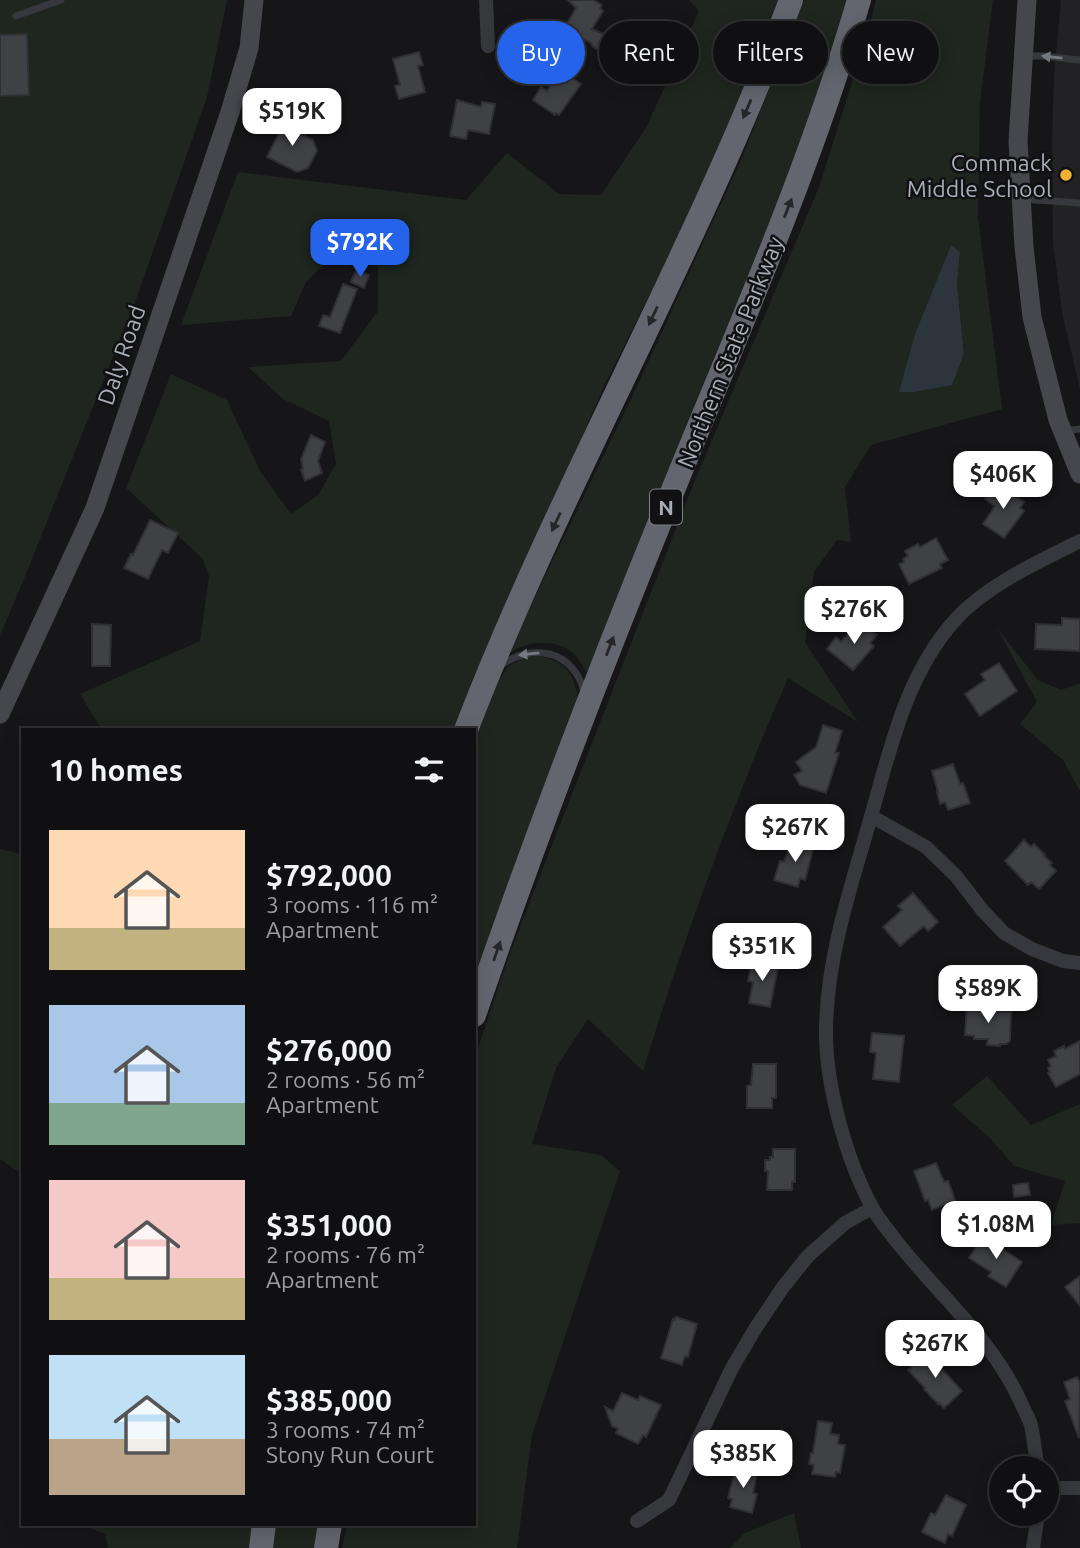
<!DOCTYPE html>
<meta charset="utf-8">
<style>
:root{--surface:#101012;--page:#1e1e20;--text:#f1f3f6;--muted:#9c9d9f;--line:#303032;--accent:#2563eb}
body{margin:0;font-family:Ubuntu,sans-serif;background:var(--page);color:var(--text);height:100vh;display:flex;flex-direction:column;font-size:26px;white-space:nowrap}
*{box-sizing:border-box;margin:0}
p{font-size:23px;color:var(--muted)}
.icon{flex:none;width:38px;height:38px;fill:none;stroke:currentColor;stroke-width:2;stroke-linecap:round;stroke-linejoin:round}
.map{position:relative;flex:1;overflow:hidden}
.panel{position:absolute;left:21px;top:728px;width:455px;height:798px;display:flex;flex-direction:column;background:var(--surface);border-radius:0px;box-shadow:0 4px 18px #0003,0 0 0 2px var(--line)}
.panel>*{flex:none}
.guide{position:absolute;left:497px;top:21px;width:478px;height:63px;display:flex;gap:14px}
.fabs{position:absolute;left:989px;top:1456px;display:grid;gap:14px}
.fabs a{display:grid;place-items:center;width:70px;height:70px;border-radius:50%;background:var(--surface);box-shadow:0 4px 18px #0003,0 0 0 2px var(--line);font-size:35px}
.price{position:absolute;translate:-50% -60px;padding:0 16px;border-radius:14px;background:#fff;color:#222;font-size:23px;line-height:46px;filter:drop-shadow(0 2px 4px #0008)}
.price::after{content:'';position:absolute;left:50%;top:42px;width:21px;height:16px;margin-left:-10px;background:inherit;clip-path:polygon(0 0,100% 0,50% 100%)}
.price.current{background:var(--accent);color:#fff}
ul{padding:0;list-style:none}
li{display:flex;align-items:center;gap:21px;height:175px;padding:0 28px}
li span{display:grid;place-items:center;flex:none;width:196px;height:140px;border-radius:0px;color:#555}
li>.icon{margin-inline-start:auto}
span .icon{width:84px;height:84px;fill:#fffc;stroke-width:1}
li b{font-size:30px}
h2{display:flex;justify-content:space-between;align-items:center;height:84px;padding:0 28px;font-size:30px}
.chip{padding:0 24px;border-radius:32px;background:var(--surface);box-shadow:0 4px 18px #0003,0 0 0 2px var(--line);font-size:24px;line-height:63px}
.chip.current{background:var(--accent);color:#fff}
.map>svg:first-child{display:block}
.built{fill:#222225}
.green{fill:#1e261f;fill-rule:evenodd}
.water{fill:#2c353c}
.building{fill:#404145;stroke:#303034;stroke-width:2}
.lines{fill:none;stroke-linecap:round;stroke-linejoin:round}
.service{stroke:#37383d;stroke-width:7}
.minor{stroke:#37383d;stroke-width:14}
.secondary{stroke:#45474d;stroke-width:19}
.motorway{stroke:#63666e;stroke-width:24}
.oneway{fill:#757881}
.oneway2{fill:#26262a}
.poi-dot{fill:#f2b134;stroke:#111113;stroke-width:2.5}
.labels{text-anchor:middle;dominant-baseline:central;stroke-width:5;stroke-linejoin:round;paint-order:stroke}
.shield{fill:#111113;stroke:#7b7e86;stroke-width:2}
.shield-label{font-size:21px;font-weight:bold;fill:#a8adb8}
.poi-label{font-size:23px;fill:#a8adb8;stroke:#111113;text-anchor:end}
.street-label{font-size:23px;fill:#a8adb8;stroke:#111113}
</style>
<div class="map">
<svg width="1080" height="1548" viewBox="0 0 1080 1548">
<rect width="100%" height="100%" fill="#161618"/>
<path class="built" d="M1061,0H1080V390L1062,312L1053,243L1052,141L1054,76Z"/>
<path class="green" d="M0,0H227L207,97L138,294L22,584L0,635Z
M689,0H781L708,178L604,386L455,730H102L80,694L200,641L209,576L202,558L126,488L171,374L227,400L260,471L291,514L318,495L336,464L329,421L283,399L248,367L341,361L378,311V245L344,244L306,282L291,316L181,325L238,172L466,200L507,153L559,194L601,195L646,128L699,11Z
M804,0H851L808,133L591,670L586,671C582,665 578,657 573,653C554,638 528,641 509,653L510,648L632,397L742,158Z
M876,0H993L980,102L978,216L1002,409L871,445L845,487L851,542L837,540L814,572L805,642L858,722L788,678C732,806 684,938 643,1071L588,1019L556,1068L532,1144L601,1155L620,1171L532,1435L517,1548H342L347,1524H474V1060L511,950L693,485L819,187L865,42ZM951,245L960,252L957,284L964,354L952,385L900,391L915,334Z
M997,628L1038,680L1061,690L1080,683V791L1063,760L1020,724L1037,702Z
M539,656C568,662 575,676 579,704L474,996V737L497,683L507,668L524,657Z
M0,849L23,854V1175L0,1159Z
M987,1076L1031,1125L1080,1104V1223L1051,1225L1065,1181L1014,1166L991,1139L952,1105Z
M794,1513L801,1548H730L745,1533Z
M81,1524H253L249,1548H108L105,1534Z
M273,1524H324L320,1548H270Z"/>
<path class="water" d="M951,245L960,252L957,284L964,354L952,385L914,392H899L915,334Z"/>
<path class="building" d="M568,0H593L602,5L600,8L603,11L592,29L608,36L610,42L606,49L600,51L593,47L591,43L564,29L576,8Z
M27,34L29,95L0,96V35Z
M419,52L423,65L418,66L425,92L399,99L395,86L400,85L393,59Z
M561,71L581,84L559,115L556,113L555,115L533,100L541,87L547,91Z
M457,100L481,107L482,102L495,104L489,134L468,130L466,139L450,136Z
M279,120L304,132L302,135L313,140L317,151L308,168L297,172L267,157L278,135L273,132Z
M356,270L369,275L364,288L351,282Z
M343,284L357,289L340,333L319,326L323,315L330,317Z
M311,435L325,442L318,461L322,473L305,481L301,470L303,469L301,459Z
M996,483L1024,502L1020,508L1024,511L1004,538L983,524L995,506L985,499Z
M150,520L178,533L168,553L162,550L148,579L124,568L131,554L133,555Z
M936,538L948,560L940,564L942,568L909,584L899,564L904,562L903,559L908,556L905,551L918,544L920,547Z
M1062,618L1080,619V651L1035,649L1036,624L1062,625Z
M858,621L877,635L870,643L874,646L853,670L827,649L836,637L841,642Z
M92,624L111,625L110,666H92Z
M999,663L1017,691L980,716L965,694L985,680L981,674Z
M823,725L842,731L835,753H839L826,793L800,785L794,775L802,771L796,762L816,747Z
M953,764L960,784L963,783L970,803L948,810L945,802L940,804L937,792H938L932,771Z
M792,840L814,846L805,880L800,878L798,887L774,880L780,861L784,862Z
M1024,840L1031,847L1034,844L1045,855L1044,856L1052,863L1050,865L1056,871L1039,889L1031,882L1028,885L1005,861Z
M913,893L938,922L928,931L924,926L900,946L883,927L902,910L898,906Z
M752,961L778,967L770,1007L749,1003L753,982L748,981Z
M967,1003L985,1004L984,1010L1011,1012L1010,1041L1006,1044H1000V1046L987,1045L988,1039H974V1036L965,1035Z
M872,1033L904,1036L899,1082L873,1079L876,1053L870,1052Z
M1080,1041V1074L1056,1087L1048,1073L1050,1072L1048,1068L1051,1066L1048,1060L1056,1056L1054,1051L1064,1046L1065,1049Z
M753,1064H776V1098H772V1108H747V1086L751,1085Z
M773,1149H795V1182H792V1190H767L768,1171H765V1160H770V1157H773Z
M936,1163L944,1182L948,1181L955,1200L932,1210L928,1200L925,1201L914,1171Z
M1028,1183L1030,1195L1014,1197L1013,1185Z
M983,1236L1022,1262L1006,1287L988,1276L991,1272L969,1258Z
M1080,1276V1306L1065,1287Z
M676,1317L697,1324L688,1357L685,1356L682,1365L661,1358L673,1319L675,1320Z
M928,1351L940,1364L939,1366L962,1391L944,1408L939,1403L938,1404L924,1389L925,1388L908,1370Z
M1077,1377L1080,1383L1079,1438L1065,1401L1070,1399L1064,1382Z
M622,1393L638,1400L640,1396L661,1405L646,1437L643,1435L638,1444L616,1433L618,1429L612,1426L605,1407L613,1411Z
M818,1421L832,1423L830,1434L839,1435L838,1444L845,1445L840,1473L836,1472L835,1477L812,1474L814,1465L809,1464L811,1453H813Z
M736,1467L757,1473L753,1493L757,1494L752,1513L730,1507L732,1499L728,1498Z
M946,1495L966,1505L952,1536L948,1534L945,1543L922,1532L931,1513L935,1515Z"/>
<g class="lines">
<path class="service" d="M16,16L61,0
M1025,56H1043L1080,60
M1022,199L1080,203
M1063,431L1080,429
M500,666C532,642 574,650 584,692"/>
<path class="minor" d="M486,0L488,46
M871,816L926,847L956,876L983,911L1004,933L1032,949L1063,961L1080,963
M1038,1468C1035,1454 1034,1439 1031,1425C1029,1418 1025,1412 1022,1405C995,1342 939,1295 897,1242C889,1231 878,1219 872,1207C846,1159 825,1083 826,1029C827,959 849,893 868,827C889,755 904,676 956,619C987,585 1040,561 1080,541
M1046,1488H1080
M637,1521L669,1500L732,1368L755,1329L783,1287L808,1256L845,1223L872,1208
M1033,1548L1038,1514"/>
<path class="secondary" d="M1027,0L1018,141L1024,247L1032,317L1058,420L1080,474
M0,714L95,508L230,112L249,48L254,0"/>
<path class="motorway" d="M466,730C562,481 698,250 791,0
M474,1015C535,838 602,663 673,490C739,328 810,168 859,0
M261,1548L264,1524
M326,1548L330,1524"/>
</g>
<defs><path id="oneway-solid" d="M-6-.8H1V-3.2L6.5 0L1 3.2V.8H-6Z" transform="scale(1.75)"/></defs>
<g class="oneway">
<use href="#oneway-solid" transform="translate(1052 57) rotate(-174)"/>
<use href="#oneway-solid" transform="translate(529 654) rotate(174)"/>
</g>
<g class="oneway2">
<use href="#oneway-solid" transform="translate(747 109) rotate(113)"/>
<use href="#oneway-solid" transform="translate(788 208) rotate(-69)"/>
<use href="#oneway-solid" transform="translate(653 316) rotate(115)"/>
<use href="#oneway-solid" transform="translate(556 522) rotate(115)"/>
<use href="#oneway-solid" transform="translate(610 646) rotate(-69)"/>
<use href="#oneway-solid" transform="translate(497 951) rotate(-71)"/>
</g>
<circle class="poi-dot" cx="1066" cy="175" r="7"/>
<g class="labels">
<rect class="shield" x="650" y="489.5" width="32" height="35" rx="5"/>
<g class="shield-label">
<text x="666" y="507">N</text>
</g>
<g class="poi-label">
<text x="1052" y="162">Commack<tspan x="1052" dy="26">Middle School</tspan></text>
</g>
<g class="street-label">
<text transform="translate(730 352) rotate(-68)">Northern State Parkway</text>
<text transform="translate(121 355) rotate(-71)">Daly Road</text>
</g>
</g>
</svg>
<div class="fabs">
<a><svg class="icon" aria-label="locate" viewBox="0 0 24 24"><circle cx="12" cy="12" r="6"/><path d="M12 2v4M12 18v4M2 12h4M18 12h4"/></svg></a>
</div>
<b class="price" style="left:292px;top:148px">$519K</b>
<b class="price current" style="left:360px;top:279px">$792K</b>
<b class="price" style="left:1003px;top:511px">$406K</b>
<b class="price" style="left:854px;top:646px">$276K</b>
<b class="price" style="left:795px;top:864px">$267K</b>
<b class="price" style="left:762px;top:983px">$351K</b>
<b class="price" style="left:988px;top:1025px">$589K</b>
<b class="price" style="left:996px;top:1261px">$1.08M</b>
<b class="price" style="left:935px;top:1380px">$267K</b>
<b class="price" style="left:743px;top:1490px">$385K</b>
<div class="guide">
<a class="chip current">Buy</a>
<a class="chip">Rent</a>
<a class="chip">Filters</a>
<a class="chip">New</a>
</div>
<section class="panel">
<h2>10 homes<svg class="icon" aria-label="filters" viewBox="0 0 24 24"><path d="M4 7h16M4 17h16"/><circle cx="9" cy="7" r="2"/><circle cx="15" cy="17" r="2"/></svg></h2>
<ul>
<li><span style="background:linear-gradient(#ffd9b3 70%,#c2b280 0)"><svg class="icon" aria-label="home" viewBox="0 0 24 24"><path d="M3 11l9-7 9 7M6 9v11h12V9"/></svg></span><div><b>$792,000</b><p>3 rooms · 116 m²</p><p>Apartment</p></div></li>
<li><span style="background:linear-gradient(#a9c7e8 70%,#7fa58c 0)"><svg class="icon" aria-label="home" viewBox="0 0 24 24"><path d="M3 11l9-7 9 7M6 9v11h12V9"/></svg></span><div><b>$276,000</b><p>2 rooms · 56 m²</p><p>Apartment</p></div></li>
<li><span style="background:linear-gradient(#f6c9c9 70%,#c2b280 0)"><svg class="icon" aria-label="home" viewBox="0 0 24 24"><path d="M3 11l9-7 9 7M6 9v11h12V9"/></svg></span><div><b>$351,000</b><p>2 rooms · 76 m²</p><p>Apartment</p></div></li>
<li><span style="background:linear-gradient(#bfe0f5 60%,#b9a48a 0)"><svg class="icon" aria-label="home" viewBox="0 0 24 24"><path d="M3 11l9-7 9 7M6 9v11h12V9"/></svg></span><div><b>$385,000</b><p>3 rooms · 74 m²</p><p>Stony Run Court</p></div></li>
</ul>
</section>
</div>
